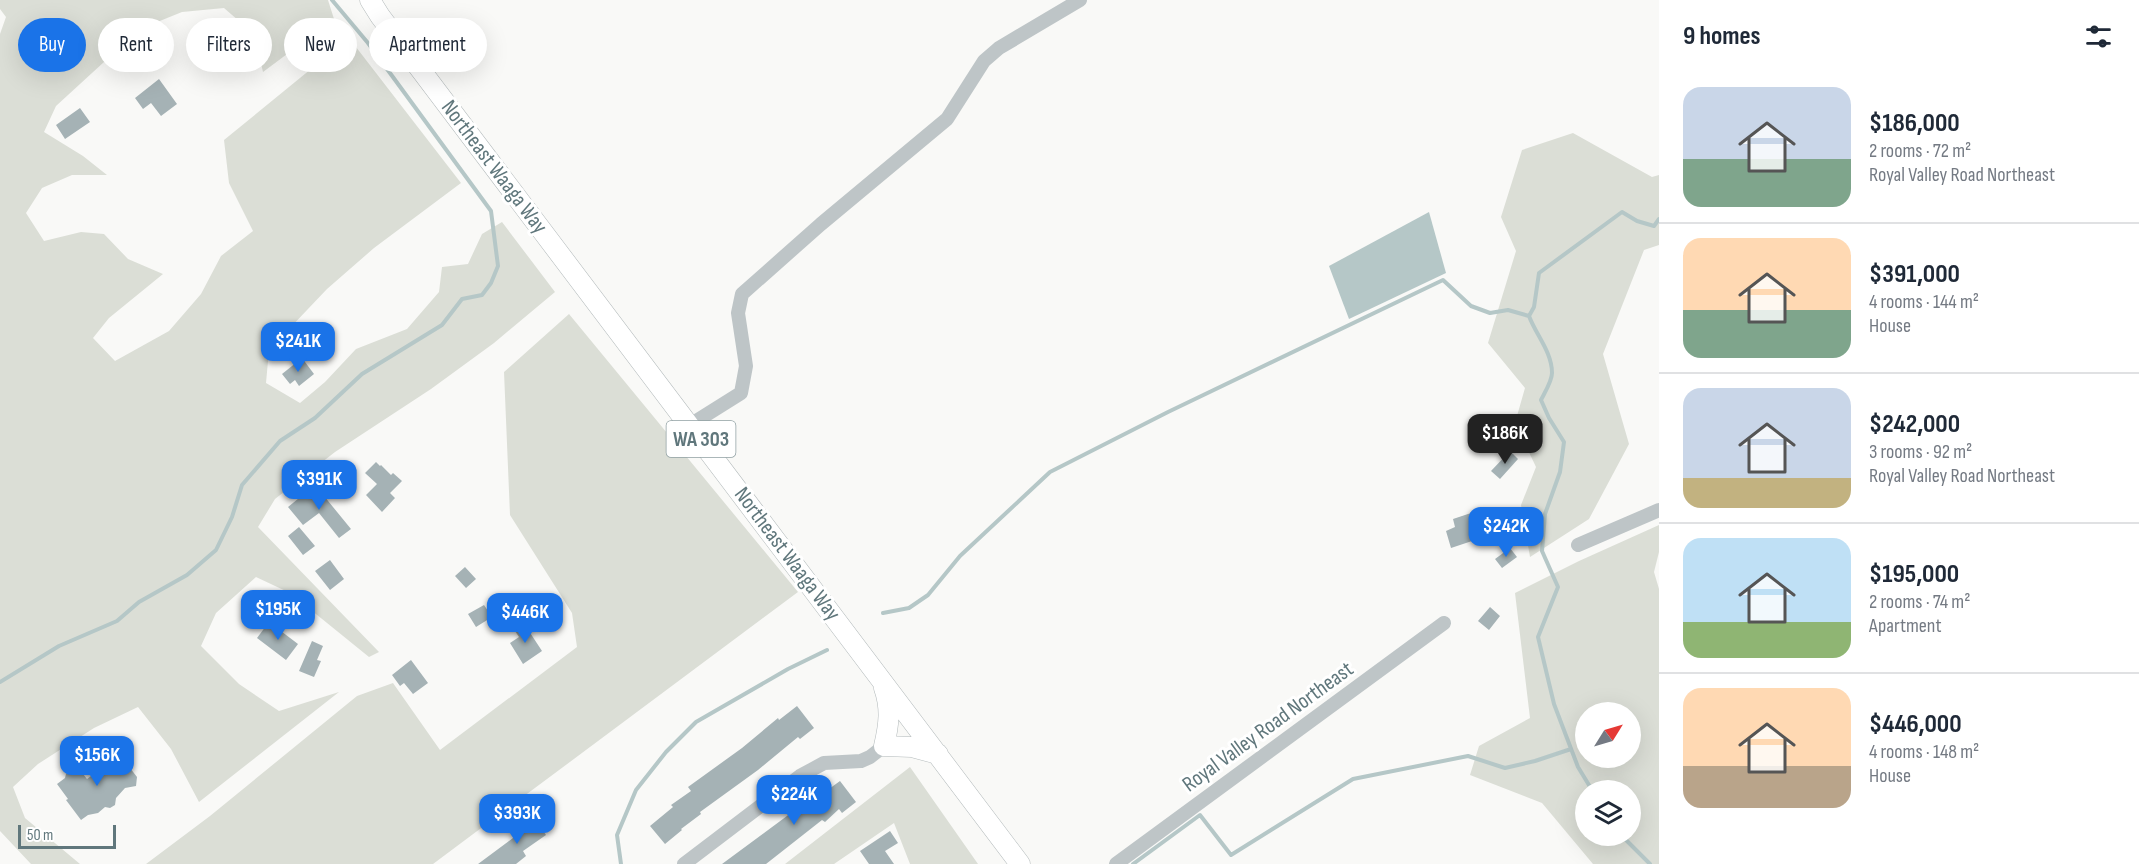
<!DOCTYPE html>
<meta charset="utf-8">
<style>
:root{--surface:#fff;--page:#f2f2f3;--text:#1f2937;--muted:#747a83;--line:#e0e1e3;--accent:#1a73e8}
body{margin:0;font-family:"Sofia Sans Condensed",sans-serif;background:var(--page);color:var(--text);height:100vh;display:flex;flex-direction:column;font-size:22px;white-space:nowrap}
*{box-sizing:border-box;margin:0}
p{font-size:20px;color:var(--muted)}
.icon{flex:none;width:33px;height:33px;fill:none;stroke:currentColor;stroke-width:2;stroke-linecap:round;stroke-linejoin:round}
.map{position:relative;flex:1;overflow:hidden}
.sheet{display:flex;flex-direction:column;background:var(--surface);width:480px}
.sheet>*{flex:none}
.top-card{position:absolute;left:18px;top:18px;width:570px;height:54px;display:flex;gap:12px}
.needle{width:39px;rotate:53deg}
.fabs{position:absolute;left:1575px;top:702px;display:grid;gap:12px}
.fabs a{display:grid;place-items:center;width:66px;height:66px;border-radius:50%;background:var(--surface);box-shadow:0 6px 24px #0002;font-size:30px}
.scale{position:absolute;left:18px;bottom:15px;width:98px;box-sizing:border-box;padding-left:6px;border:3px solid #60777c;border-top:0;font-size:16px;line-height:21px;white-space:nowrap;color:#60777c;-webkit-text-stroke:4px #fff;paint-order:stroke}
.price{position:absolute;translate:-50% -51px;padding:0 14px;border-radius:12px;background:var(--accent);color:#fff;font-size:20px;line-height:39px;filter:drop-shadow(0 2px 3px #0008)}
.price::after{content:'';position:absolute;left:50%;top:36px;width:18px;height:14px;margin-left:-9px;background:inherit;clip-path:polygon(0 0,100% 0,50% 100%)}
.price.on{background:#222;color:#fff}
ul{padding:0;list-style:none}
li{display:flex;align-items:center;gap:18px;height:150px;padding:0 24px}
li+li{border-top:2px solid var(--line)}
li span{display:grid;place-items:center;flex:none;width:168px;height:120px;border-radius:18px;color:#555}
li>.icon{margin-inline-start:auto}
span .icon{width:72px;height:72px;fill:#fffc;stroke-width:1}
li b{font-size:26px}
h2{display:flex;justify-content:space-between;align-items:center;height:72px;padding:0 24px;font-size:26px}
.tag{padding:0 21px;border-radius:27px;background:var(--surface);box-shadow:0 6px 24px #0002;font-size:21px;line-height:54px}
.tag.on{background:var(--accent);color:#fff}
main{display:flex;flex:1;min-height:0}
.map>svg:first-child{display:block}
.green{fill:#dbded6;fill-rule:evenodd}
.water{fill:#b5c7c7}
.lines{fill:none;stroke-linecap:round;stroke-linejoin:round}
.stream{stroke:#b5c7c7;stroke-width:4}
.building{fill:#a5b2b5}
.highway-casing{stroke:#b2b9ba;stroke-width:21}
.minor{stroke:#bec5c7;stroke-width:14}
.highway{stroke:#fff;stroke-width:20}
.labels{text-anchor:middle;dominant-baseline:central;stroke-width:6;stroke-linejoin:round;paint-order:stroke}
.shield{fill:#fff;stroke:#90a0a3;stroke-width:1.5}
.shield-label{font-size:21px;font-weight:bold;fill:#60777c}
.street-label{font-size:22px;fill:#60777c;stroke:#fff}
</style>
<main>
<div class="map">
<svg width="1659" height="864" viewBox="0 0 1659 864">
<rect width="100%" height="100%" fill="#f9f9f7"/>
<path class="green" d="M0,0H328L334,19L263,72L254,34L224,8L182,12L140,29L56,106L44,132L83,156L107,175H72L42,188L26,213L44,241L81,232L104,234L128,259L163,274L109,318L93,338L115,361L169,331L201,294L221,256L253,231L229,183L224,140L349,38L461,183L374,248L327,289L269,350L266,383L300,403L325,382L356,349L407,329L439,292L442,267L468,264L482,234L502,222L555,292L494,343L431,389L335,452L275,499L258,527L379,652L369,657L290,593L256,577L216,613L201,646L239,684L279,711L339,692L199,802L171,749L138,707L94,728L38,764L13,787L25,818L80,864H31L0,831V34L6,17L0,9Z
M1573,133L1652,177L1659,175V245L1644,250L1603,354L1629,444L1589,519L1530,557L1521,505L1536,467L1515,423L1525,388L1488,343L1516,251L1501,217L1522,150Z
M569,314L798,592L433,864H146L210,816L357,696L393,683L440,750L577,647L572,613L510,515L504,372Z
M1659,525V552L1654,572L1659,589V864H1593L1542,803L1470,775L1479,746L1530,718L1515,593L1579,561ZM1586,712H1630V758H1586ZM1586,790H1630V836H1586Z
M910,767L978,864H910L894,823L834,864H785Z"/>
<path class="water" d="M1429,212L1446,273L1349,319L1329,266Z"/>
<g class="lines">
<path class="stream" d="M883,613L909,608L928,595L960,556L1050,472L1168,412L1443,280L1471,306L1490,313L1508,310L1529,316
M0,682L59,646L117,621L139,602L187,575L216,550L232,517L242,485L280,441L315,418L362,374L442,325L462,299L482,295L491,283L498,266L491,211L368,43L332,0
M1592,790L1578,767L1554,704L1538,637L1558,587L1542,551L1545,514L1560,472L1564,442L1549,418L1541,400C1545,392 1552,381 1552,373C1552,352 1536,335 1529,316L1534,307L1539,273L1622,212L1637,221L1654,226L1659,219
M1622,836L1650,864
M621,864L617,835L636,790L666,752L696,722L788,669L827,650
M1133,864L1200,815L1231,855L1353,779L1468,756L1505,768L1535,761L1571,749"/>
</g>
<path class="building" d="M159,79L177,104L161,116L151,103L143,109L135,98Z
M80,108L90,122L65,139L56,125Z
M302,358L314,374L299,386L295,380L290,384L282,374Z
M1510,451L1518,459L1500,479L1491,471Z
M376,462L380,466L381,465L391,475L393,473L402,481L390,493L395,498L382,512L366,495L377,484L365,473Z
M315,485L351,529L339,538L319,513L303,525L288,507Z
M1471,513L1474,522L1482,520L1487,536L1451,548L1446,531L1455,527L1453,519Z
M299,527L315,546L303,555L288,536Z
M1510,548L1517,557L1502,568L1495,559Z
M330,560L344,579L330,590L315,571Z
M465,567L476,579L466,588L455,576Z
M484,605L492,617L476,627L468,614Z
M1490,607L1500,616L1489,630L1478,621Z
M269,622L298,644L286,660L257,638Z
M523,622L542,651L523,664L510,643L519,637L513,628Z
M312,641L323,646L317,660L321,661L314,677L299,671Z
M411,660L428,683L413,694L404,683L400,686L392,675Z
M797,706L814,728L800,739L798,737L758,770L700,812L701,814L681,829L682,830L665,844L650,826L673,807L671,805L691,791L688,787L742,748L778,718L779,720Z
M120,755L137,777L136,786L125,788L116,798L115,805L110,808L105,807L98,813L88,815L81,820L66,800L68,799L57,784L65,778L66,774L73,769H79L87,779Z
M840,781L856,802L842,813L839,809L825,822L822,820L766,864H722L791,813L789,812L801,803L803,805L819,790L822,794Z
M533,816L546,835L523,851L526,856L516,864H478L521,832L517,827Z
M890,831L898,843L885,851L894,864H869L860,851Z"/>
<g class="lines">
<defs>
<path id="highway" d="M370,0L380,16L1020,864
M884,688C891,708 889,725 884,746L912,747L938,754"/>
</defs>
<use href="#highway" class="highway-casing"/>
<path class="minor" d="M690,425L741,393L746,366L738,313L742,294L821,224L947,119L984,61L999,48L1080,0
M1578,545L1659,510
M684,864L800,776L824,763L861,761L870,757L884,746
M1116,864L1444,623"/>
<use href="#highway" class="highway"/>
</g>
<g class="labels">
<rect class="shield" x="666.5" y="421" width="69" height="36" rx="4.5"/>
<g class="shield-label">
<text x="701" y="439">WA 303</text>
</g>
<g class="street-label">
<text transform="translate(494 167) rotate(53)">Northeast Waaga Way</text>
<text transform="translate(787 554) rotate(53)">Northeast Waaga Way</text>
<text transform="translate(1268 727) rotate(-36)">Royal Valley Road Northeast</text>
</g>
</g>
</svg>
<div class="fabs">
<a><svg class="needle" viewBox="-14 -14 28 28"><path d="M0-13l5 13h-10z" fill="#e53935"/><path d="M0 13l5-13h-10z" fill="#747a83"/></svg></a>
<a><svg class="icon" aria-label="layers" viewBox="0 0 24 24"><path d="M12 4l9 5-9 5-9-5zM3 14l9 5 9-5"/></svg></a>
</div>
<div class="scale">50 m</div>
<b class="price" style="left:298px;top:373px">$241K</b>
<b class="price on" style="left:1505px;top:465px">$186K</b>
<b class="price" style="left:319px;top:511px">$391K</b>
<b class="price" style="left:1506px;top:558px">$242K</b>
<b class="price" style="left:278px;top:641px">$195K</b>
<b class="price" style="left:525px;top:644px">$446K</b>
<b class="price" style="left:97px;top:787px">$156K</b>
<b class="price" style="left:794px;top:826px">$224K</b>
<b class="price" style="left:517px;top:845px">$393K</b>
<div class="top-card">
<a class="tag on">Buy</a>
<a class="tag">Rent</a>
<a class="tag">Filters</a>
<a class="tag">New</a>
<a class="tag">Apartment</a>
</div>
</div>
<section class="sheet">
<h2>9 homes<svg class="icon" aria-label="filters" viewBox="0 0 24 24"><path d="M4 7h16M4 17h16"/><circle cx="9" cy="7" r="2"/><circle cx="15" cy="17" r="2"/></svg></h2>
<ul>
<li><span style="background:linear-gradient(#c9d6e8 60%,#7fa58c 0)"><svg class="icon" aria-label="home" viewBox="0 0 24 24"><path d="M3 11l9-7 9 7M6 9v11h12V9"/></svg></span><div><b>$186,000</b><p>2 rooms · 72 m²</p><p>Royal Valley Road Northeast</p></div></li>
<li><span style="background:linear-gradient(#ffd9b3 60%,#7fa58c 0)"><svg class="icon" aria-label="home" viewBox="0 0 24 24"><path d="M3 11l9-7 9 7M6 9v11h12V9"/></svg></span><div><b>$391,000</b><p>4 rooms · 144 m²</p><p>House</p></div></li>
<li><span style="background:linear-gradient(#c9d6e8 75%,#c2b280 0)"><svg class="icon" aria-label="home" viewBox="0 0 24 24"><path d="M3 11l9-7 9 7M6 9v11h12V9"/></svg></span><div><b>$242,000</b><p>3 rooms · 92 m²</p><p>Royal Valley Road Northeast</p></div></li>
<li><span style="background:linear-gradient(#bfe0f5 70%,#8fb573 0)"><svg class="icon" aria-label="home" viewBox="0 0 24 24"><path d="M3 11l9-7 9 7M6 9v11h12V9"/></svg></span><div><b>$195,000</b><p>2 rooms · 74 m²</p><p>Apartment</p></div></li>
<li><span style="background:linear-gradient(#ffd9b3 65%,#b9a48a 0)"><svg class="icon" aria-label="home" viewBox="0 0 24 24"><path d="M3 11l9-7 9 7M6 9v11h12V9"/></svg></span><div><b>$446,000</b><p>4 rooms · 148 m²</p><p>House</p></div></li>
</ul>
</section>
</main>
